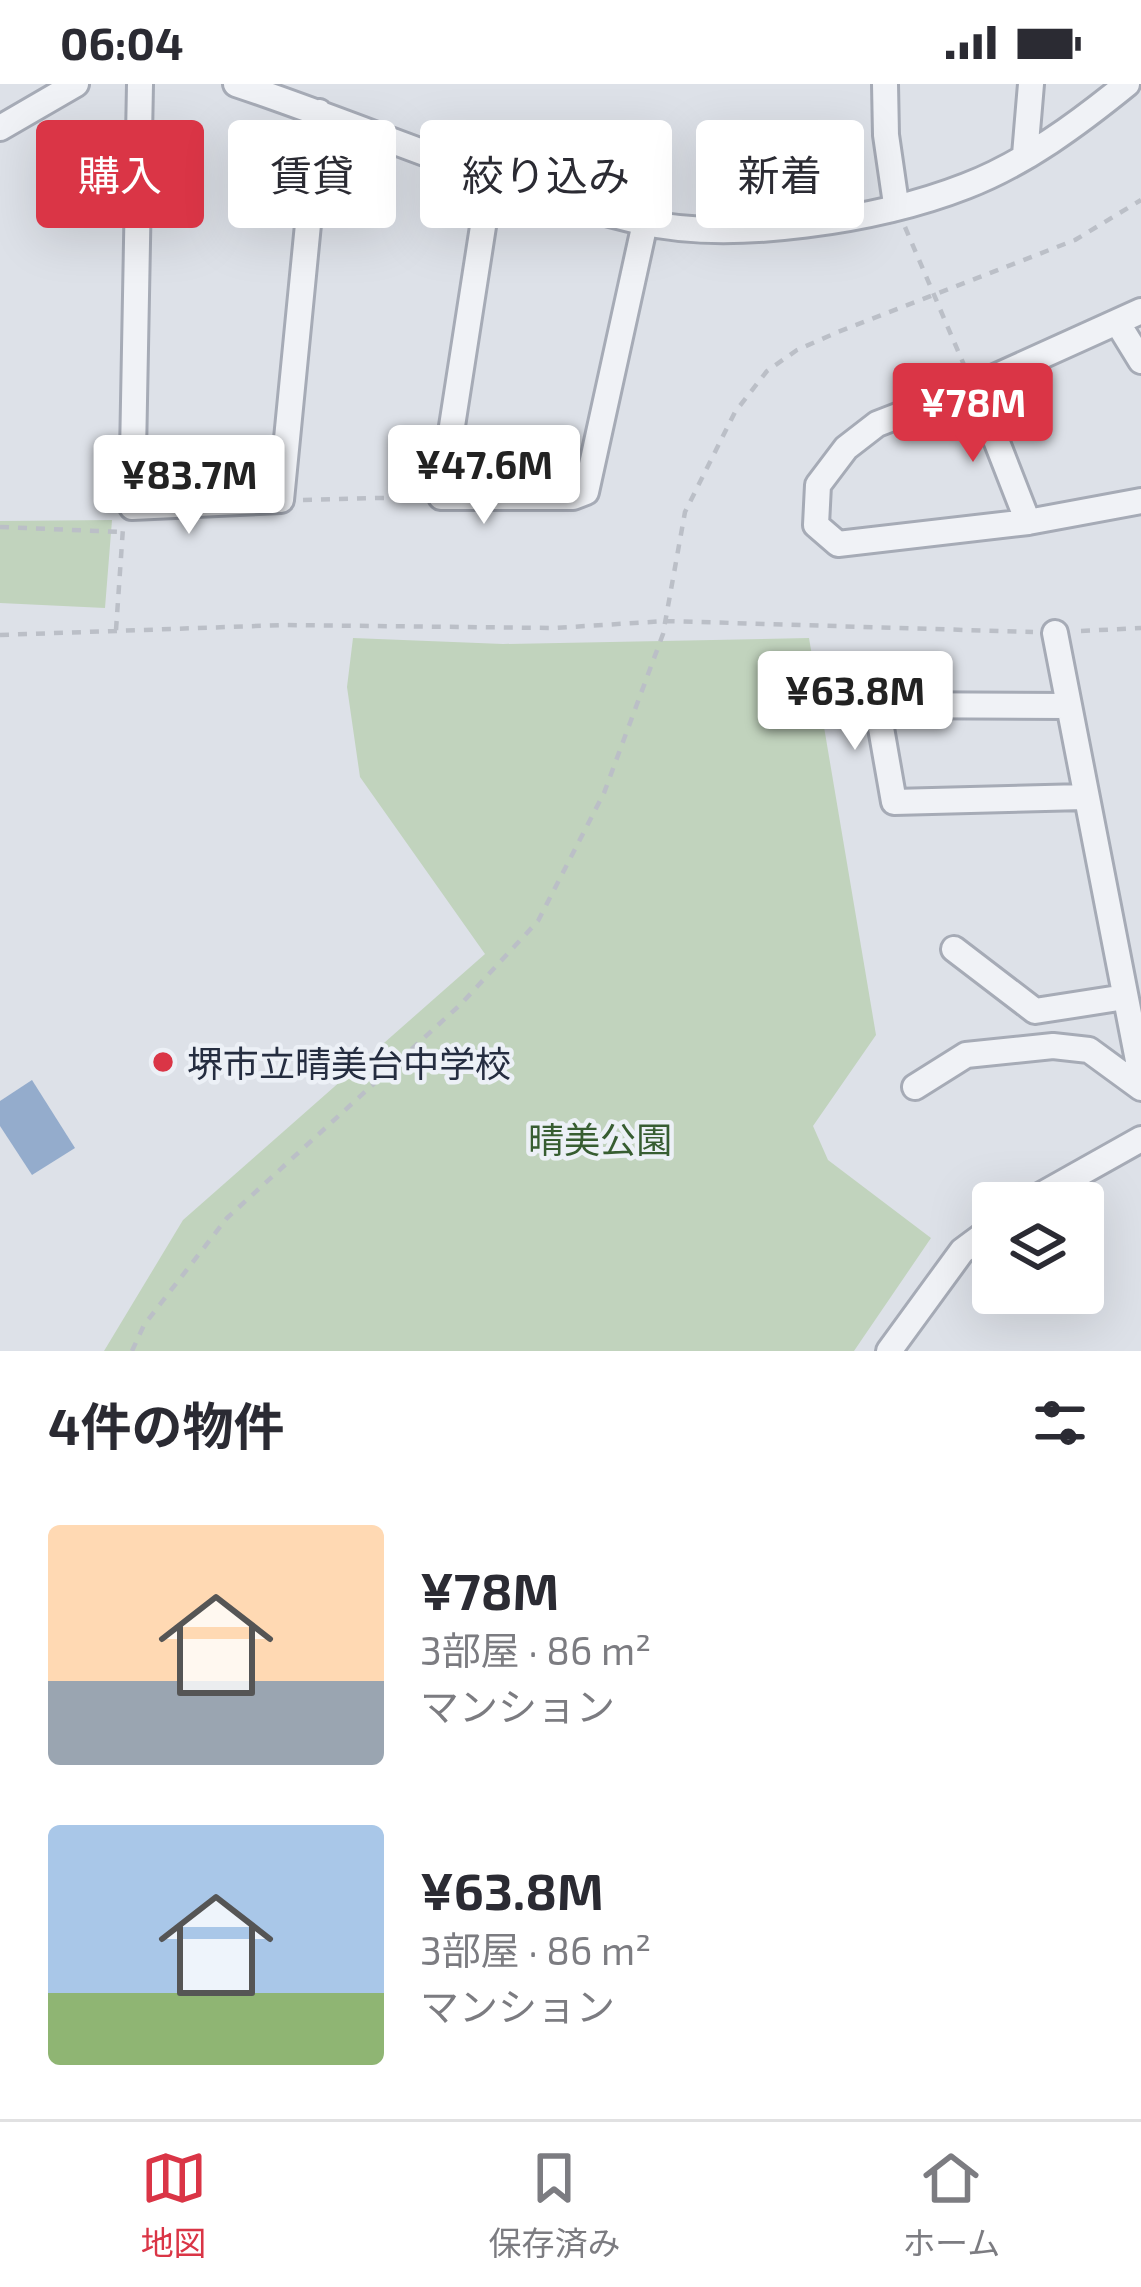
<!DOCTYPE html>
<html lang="ja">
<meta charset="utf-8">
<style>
:root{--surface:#fff;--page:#f7f7f7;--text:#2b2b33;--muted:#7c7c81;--line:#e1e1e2;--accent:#da3546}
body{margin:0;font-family:"Exo 2","Noto Sans JP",sans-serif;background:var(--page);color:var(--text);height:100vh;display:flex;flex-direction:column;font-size:45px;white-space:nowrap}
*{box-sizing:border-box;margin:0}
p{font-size:39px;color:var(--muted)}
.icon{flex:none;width:66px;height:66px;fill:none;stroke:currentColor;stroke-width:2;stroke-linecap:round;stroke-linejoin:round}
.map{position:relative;height:1267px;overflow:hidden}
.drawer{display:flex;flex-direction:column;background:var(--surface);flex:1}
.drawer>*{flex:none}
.hud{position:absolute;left:36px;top:36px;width:1071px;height:108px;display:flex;gap:24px}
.fabs{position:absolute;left:972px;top:1098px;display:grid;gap:24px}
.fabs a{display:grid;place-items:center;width:132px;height:132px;border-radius:12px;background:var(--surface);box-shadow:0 12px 48px #0002;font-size:60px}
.price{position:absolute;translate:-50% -102px;padding:0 27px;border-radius:12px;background:#fff;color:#222;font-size:39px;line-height:78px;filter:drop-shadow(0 3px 6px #0008)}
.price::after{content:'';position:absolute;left:50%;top:72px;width:36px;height:27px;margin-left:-18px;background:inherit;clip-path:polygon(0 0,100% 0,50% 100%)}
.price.selected{background:var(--accent);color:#fff}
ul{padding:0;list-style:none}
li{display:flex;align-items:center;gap:36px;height:300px;padding:0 48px}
li span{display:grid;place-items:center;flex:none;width:336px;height:240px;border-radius:12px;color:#555}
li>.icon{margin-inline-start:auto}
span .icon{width:144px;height:144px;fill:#fffc;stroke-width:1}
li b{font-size:51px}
h2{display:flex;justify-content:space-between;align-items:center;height:144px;padding:0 48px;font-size:51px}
.pill{padding:0 42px;border-radius:12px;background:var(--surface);box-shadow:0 12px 48px #0002;font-size:42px;line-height:108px}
.pill.selected{background:var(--accent);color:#fff}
.status{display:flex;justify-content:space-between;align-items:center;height:84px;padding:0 60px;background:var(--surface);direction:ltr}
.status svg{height:33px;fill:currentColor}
.tab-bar{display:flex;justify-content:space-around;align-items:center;height:168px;border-top:3px solid var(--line);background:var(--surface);font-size:33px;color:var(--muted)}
.tab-bar a{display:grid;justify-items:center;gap:6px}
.tab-bar .selected{color:var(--accent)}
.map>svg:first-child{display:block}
.green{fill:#c1d3bd}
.water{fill:#94accc}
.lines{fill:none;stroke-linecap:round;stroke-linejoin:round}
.minor-casing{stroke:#a6abb6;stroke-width:30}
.path{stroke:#bbbfc7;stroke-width:4.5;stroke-dasharray:9 9;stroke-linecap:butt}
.minor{stroke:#f0f2f6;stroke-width:24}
.poi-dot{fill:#da3546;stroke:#ecf0f6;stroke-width:4.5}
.labels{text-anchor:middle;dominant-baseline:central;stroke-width:9;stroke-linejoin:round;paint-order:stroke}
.poi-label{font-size:36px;fill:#252d40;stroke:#ecf0f6;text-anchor:start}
.park-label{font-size:36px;fill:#375d31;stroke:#ecf0f6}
</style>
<div class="status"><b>06:04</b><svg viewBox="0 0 49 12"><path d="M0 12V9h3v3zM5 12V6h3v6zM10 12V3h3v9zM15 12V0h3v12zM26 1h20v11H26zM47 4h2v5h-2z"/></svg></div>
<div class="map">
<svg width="1141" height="1267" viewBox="0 0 1141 1267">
<rect width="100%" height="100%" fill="#dde1e8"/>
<path class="green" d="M112,436L105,524L0,519V437Z
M353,554L503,560L809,554L876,951L813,1042L828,1076L931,1154L854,1267H104L183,1136L485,870L360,693L347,603Z"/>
<path class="water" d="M32,996L75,1064L32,1091L0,1042V1017Z"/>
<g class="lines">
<defs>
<path id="minor" d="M140,0L132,423L281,416L319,28
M236,0C371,45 504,106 642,138C733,159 879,136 966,102C1024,80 1079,39 1127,0
M885,0L886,51L896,120
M0,44L76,0
M1025,71L1031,0
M491,91L441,413H573L586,408L645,139
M1141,227L975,302L877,340L846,364L818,401L816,441L838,460L1028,438L1141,417
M1117,238L1141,277
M975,302L1028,438
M1055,549L1141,992
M1068,622L877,621L894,718L1084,713
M954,865L1035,927L1125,913
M915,1003L966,971L1053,962L1089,966L1141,1004
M1027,1119L1141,1055
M889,1267L962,1167L993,1144"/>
</defs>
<use href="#minor" class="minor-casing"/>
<path class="path" d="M905,143L964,281
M303,416L418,413
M0,443L123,448
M116,546L123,444
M1081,547L1141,544
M0,551L285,541L554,544L666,537L1033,548
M132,1267L144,1241L227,1134L461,920L538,837L604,709L663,550L685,428L735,328L767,287L797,266L838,248L1075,156L1141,116"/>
<use href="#minor" class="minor"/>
</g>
<circle class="poi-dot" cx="163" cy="978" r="12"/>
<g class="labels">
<g class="poi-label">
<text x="187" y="978">堺市立晴美台中学校</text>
</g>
<g class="park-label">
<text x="600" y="1054">晴美公園</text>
</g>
</g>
</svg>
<div class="fabs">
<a><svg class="icon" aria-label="layers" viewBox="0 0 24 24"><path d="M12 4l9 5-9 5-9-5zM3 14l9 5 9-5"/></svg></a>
</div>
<b class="price selected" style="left:973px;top:381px">¥78M</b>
<b class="price" style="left:484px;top:443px">¥47.6M</b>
<b class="price" style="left:189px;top:453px">¥83.7M</b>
<b class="price" style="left:855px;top:669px">¥63.8M</b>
<div class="hud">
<a class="pill selected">購入</a>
<a class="pill">賃貸</a>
<a class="pill">絞り込み</a>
<a class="pill">新着</a>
</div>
</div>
<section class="drawer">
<h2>4件の物件<svg class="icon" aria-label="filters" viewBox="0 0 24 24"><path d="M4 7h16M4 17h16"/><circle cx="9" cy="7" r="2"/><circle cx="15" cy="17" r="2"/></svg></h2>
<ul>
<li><span style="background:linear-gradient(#ffd9b3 65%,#9aa5b1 0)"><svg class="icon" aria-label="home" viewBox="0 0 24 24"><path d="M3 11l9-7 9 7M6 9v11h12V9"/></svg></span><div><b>¥78M</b><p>3部屋 · 86 m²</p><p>マンション</p></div></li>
<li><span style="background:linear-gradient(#a9c7e8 70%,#8fb573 0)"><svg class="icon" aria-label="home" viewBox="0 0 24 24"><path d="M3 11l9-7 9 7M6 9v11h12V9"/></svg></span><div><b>¥63.8M</b><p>3部屋 · 86 m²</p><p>マンション</p></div></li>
</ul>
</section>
<nav class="tab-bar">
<a class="selected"><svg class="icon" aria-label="map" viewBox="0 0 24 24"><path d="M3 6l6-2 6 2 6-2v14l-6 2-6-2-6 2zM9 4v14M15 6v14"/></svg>地図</a>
<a><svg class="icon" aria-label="saved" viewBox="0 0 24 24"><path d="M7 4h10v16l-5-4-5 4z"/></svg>保存済み</a>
<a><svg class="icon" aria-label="home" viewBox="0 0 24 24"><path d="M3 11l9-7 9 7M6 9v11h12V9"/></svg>ホーム</a>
</nav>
